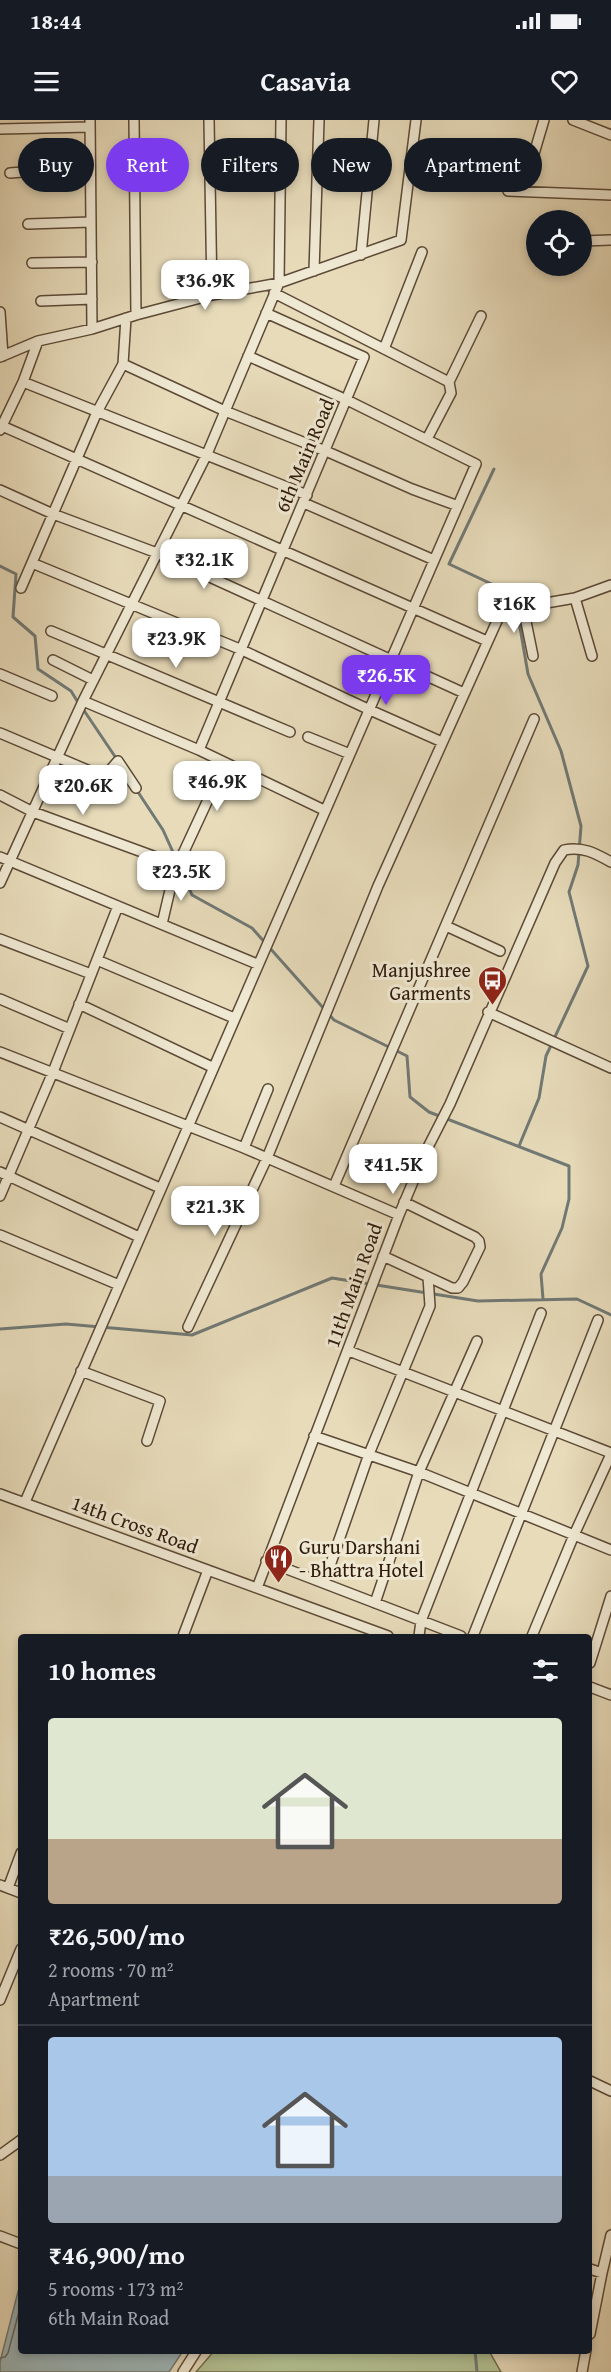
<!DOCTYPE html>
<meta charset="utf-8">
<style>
:root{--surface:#171b24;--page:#242831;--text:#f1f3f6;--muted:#9ea1a6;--line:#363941;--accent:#7c3aed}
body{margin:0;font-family:"Gentium Book Plus",serif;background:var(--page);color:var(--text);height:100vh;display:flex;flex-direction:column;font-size:22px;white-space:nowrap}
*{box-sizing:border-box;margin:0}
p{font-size:20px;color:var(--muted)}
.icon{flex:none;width:33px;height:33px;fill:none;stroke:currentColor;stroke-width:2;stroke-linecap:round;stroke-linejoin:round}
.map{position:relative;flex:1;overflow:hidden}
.sheet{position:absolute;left:18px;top:1514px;width:574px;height:720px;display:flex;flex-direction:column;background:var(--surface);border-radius:6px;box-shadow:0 3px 9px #0003}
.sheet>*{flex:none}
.hud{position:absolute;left:18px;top:18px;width:576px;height:54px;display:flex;gap:12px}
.controls{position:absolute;left:526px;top:90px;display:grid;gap:12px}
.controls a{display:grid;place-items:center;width:66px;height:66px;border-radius:50%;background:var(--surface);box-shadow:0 3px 9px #0003;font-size:30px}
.price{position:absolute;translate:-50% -51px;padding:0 14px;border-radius:12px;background:#fff;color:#222;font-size:20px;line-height:39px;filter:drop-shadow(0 2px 3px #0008)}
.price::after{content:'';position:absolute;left:50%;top:36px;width:18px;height:14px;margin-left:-9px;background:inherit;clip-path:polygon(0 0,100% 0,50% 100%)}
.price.active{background:var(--accent);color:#fff}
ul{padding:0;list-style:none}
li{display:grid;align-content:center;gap:12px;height:318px;padding:0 30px}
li+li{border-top:2px solid var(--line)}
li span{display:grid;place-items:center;height:186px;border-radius:6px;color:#555}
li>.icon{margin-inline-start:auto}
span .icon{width:108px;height:108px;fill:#fffc;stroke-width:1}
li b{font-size:26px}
h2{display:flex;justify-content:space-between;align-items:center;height:72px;padding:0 30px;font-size:26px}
.chip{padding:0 21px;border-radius:27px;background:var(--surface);box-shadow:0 3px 9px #0003;font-size:21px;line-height:54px}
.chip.active{background:var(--accent);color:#fff}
.status{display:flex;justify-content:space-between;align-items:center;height:42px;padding:0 30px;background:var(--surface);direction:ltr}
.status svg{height:16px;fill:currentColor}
header{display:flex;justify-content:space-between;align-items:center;height:78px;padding:0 30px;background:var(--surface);font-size:27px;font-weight:800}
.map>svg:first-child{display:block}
.green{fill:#b3c192;stroke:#706e4e;stroke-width:1.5}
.water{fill:#9db8bc;stroke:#717975;stroke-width:1.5}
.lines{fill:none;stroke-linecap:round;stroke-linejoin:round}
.shore{stroke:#666964;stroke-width:1.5}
.stream{stroke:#717975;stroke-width:3}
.minor-casing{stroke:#5c4a37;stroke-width:12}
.minor{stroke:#efe8d2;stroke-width:9}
.labels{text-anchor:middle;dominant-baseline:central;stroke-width:6;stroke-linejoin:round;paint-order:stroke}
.street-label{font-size:20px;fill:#2e1a0b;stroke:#efe8d2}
.poi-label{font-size:20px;fill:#2e1a0b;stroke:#efe8d2;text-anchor:end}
</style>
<div class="status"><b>18:44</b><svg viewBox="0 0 49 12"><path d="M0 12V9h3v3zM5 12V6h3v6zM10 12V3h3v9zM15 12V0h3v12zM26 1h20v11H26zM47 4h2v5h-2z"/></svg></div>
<header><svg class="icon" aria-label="menu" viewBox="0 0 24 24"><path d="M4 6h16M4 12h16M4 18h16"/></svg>Casavia<svg class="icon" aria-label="heart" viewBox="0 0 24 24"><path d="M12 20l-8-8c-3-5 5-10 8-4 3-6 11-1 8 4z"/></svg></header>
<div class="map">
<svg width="611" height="2252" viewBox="0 0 611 2252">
<rect width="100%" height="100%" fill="#e7dbba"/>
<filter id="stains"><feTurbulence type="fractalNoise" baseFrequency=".00333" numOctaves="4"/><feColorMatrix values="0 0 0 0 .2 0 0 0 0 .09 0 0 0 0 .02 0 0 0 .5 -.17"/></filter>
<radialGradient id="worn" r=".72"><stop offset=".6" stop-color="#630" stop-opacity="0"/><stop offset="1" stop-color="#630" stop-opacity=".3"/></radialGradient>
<path class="green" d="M215,2230L489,2231L501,2252H196Z"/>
<path class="water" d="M20,2164L21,2230L183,2231L169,2252H0V2242Z"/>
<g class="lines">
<path class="shore" d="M0,2238L5,2237L8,2233L21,2184"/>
<path class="stream" d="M494,349L449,444L515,475
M0,446L16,454L13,497L35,516L38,549L71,571L79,584
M517,490L528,554L561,631L581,706L578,745L569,772L588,846L546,936L539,978L519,1026
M83,589L116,638
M136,669L163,710L177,741
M180,747L192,775L252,808L334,900L407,936L410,977L429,992L569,1046V1079L562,1108L541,1154L543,1179
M0,1209L66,1204L192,1215L332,1158L478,1181L577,1179L611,1195
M475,2230L477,2252"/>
<defs>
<path id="minor" d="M90,0L92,209
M134,0L136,195
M209,0L212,175
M573,0L611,15
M0,9L90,7
M10,53L35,51L90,54
M508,71L611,75
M523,71L544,0
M28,104L91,102
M536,120H537
M582,121L611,120
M361,135L374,0
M32,143L92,142
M314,151L319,0
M274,173L449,262L451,273L427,319
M41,181L92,179
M0,192L3,236
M126,198L123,244L225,291L328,332L412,369L458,386
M384,229L422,132
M0,237L38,221L92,209L136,195L212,175L279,163L401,120L416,0
M23,262L307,375
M449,262L481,196
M0,305L487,521
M0,310L23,262L38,221
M0,370L53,394L157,433L464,573
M304,383L434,440
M32,443L242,530L370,590L442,622
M21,468L97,292L123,244
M515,475L523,487L575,478L611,465
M575,478L592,536
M51,511L290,612
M53,540L93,560
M0,554L52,576
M83,581L199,630L324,690
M0,613L104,657L118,641L136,668
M308,617L350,634
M199,630L364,237L266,193
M0,675L33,692L164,740
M0,737L257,844
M0,763L83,581L207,334L279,163L281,0
M162,804L174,753L225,643
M446,806L500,831
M0,819L91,854
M97,840L234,898
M0,879L70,909
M79,884L212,947
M488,892L611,948
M0,932L244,1028L399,1095
M0,997L160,1068
M244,1028L268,969
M0,1052L139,1117
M334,1066L534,599
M0,1076L53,952L118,786
M0,1115L119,1165
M383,1136L452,1168H458L463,1162L480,1127L479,1121L475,1117L404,1082
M188,1207L267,1038L378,766L501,492L523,487L533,536
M349,1231L611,1333
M81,1251L160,1281L147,1321
M314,1316L419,1352L611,1430
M0,1374L388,1516
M25,1382L476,344L347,280L248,236
M266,1441L461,1516
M324,1463L369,1334L430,1186L428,1157
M257,1468L399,1095L426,1031L450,984L555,743L564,730C582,726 595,733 611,742
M375,1483L419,1352L477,1221
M183,1516L208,1450
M419,1516L421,1501L541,1193
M473,1516L598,1200
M532,1516L574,1415L611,1334
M590,1543L611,1476
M590,1567L611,1575
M0,1765L21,1773
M8,1768L21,1733
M0,1880L21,1829
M590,1961L611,1971
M0,2035L21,2020
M0,2116L21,2124
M590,2149L602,2153L611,2115
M590,2214L602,2153
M183,2252L197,2230
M582,2252L586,2230"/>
</defs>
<use href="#minor" class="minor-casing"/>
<use href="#minor" class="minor"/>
</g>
<defs>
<symbol id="bus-pin" viewBox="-11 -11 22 30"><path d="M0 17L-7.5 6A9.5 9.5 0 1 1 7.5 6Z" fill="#8f2418" stroke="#efe8d2"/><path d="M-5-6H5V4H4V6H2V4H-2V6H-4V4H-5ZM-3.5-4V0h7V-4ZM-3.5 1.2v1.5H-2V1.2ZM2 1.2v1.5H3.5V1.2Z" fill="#fff"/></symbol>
<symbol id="restaurant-pin" viewBox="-11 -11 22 30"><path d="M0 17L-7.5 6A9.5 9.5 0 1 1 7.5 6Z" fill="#8f2418" stroke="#efe8d2"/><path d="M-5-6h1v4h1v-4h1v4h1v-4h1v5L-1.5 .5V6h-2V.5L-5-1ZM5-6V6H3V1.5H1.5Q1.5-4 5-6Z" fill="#fff"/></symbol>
</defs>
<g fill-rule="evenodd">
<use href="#bus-pin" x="476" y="844" width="33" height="45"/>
<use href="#restaurant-pin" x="262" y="1422" width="33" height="45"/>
</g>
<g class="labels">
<g class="street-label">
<text transform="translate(304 335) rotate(-67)">6th Main Road</text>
<text transform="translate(353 1165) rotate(-70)">11th Main Road</text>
<text transform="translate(135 1404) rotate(20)">14th Cross Road</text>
</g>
<g class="poi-label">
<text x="471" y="849">Manjushree<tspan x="471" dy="23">Garments</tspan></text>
<text x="299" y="1426" text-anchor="start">Guru Darshani<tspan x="299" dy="23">- Bhattra Hotel</tspan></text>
</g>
</g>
<rect width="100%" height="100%" filter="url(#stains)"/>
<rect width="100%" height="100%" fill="url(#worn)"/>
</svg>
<div class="controls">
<a><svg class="icon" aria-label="locate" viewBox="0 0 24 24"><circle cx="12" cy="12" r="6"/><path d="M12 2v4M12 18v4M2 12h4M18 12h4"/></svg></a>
</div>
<b class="price" style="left:205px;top:191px">₹36.9K</b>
<b class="price" style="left:204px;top:470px">₹32.1K</b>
<b class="price" style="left:514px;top:514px">₹16K</b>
<b class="price" style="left:176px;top:549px">₹23.9K</b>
<b class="price active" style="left:386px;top:586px">₹26.5K</b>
<b class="price" style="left:217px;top:692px">₹46.9K</b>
<b class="price" style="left:83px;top:696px">₹20.6K</b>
<b class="price" style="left:181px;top:782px">₹23.5K</b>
<b class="price" style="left:393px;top:1075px">₹41.5K</b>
<b class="price" style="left:215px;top:1117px">₹21.3K</b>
<div class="hud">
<a class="chip">Buy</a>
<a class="chip active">Rent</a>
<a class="chip">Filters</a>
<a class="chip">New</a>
<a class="chip">Apartment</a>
</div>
<section class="sheet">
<h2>10 homes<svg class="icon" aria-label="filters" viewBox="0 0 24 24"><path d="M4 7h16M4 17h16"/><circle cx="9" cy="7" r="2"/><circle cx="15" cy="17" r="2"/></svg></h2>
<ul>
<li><span style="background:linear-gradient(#dfe7d0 65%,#b9a48a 0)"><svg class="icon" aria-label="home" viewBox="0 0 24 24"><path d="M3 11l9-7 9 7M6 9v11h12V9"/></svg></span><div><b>₹26,500/mo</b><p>2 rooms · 70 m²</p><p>Apartment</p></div></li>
<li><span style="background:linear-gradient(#a9c7e8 75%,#9aa5b1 0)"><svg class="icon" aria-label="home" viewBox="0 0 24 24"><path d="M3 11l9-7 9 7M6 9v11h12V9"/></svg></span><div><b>₹46,900/mo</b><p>5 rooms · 173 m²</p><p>6th Main Road</p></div></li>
</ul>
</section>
</div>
